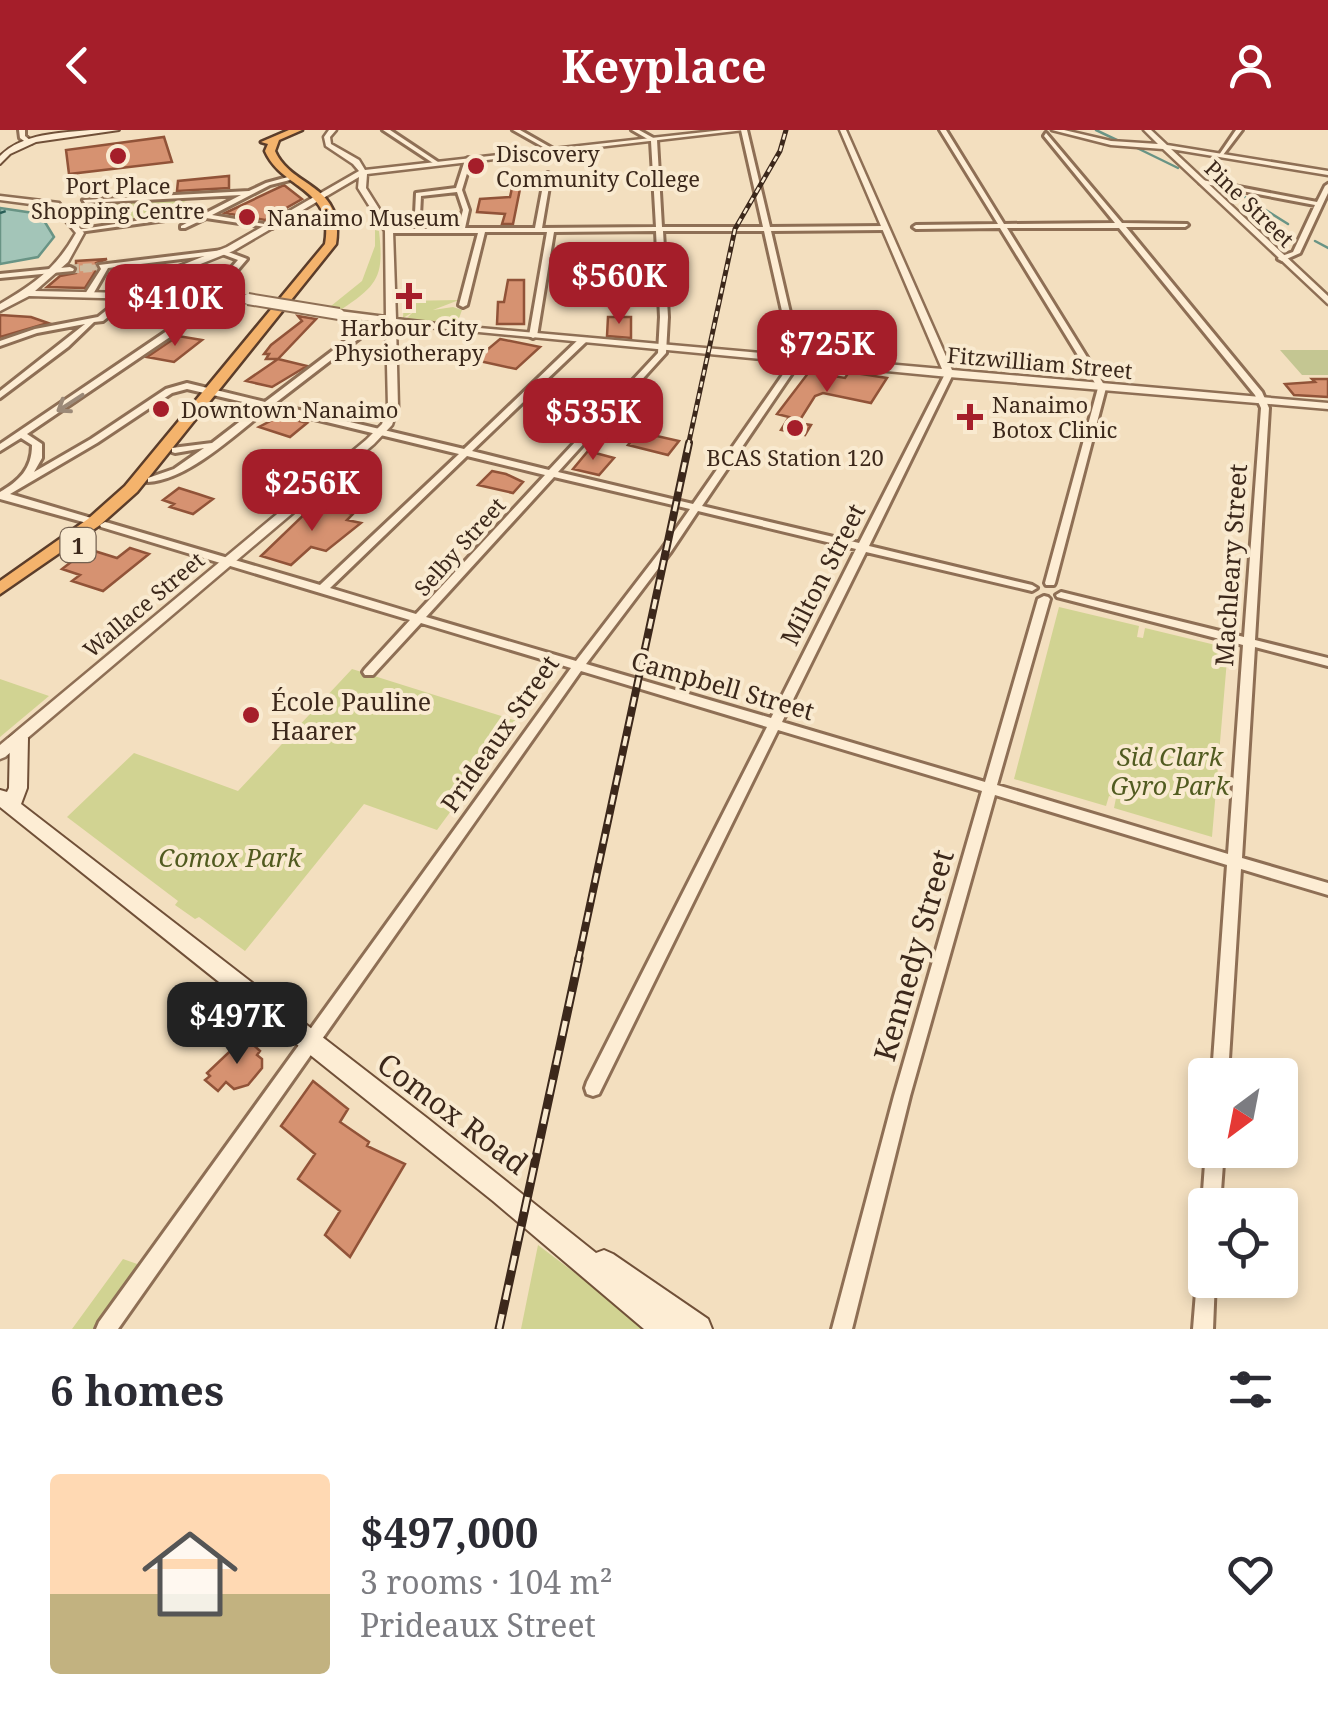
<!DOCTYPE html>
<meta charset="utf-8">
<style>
:root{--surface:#fff;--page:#f7f7f7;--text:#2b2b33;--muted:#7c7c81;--accent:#a51e2a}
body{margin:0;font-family:"Noto Serif",serif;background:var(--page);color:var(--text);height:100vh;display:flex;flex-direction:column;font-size:38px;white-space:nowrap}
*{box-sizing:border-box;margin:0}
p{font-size:32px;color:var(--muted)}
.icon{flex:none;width:55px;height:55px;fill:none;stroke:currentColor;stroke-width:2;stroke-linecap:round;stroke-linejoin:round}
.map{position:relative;height:1199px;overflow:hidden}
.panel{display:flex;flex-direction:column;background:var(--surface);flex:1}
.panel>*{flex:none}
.needle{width:65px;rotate:212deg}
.tools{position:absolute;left:1188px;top:928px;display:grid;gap:20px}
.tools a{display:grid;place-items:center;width:110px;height:110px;border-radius:10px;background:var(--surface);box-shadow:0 5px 15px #0003;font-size:50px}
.price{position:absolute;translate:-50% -85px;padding:0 22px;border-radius:20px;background:var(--accent);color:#fff;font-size:32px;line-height:65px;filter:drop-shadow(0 2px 5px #0008)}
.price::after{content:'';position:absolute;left:50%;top:60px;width:30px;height:22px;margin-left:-15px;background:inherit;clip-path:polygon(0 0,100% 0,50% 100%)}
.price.current{background:#222;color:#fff}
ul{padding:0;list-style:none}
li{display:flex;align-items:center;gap:30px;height:250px;padding:0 50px}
li span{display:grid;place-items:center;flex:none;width:280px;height:200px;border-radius:10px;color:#555}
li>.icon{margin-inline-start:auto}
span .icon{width:120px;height:120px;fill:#fffc;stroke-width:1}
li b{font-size:42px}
h2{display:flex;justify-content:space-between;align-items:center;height:120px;padding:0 50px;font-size:42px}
header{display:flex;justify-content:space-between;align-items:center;height:130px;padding:0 50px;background:var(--accent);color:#fff;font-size:45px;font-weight:700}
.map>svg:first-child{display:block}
.green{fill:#d1d392}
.cemetery{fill:#c4c692}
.water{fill:#a3c5b8;stroke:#699485;stroke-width:2.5}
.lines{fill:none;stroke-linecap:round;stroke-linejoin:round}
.stream{stroke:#699485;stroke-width:2.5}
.ferry{stroke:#295e56;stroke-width:2.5;stroke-dasharray:6 5;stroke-linecap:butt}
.building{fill:#d69271;stroke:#915338;stroke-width:2.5}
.minor-tunnel-far1{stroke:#ceba9e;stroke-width:6;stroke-dasharray:6 4;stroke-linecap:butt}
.minor-tunnel{stroke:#ceba9e;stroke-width:9;stroke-dasharray:9 4;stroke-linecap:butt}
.minor-casing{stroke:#8e6f55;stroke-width:6}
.tertiary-casing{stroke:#8e6f55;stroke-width:5}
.secondary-casing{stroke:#705038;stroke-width:4}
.trunk-casing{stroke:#5b3d2a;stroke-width:5}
.minor{fill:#fdedd4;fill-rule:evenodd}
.tertiary{fill:#fdedd4;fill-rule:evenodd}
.secondary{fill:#fdedd4;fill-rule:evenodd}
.trunk{fill:#f4b36c;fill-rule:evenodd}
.rail-far2-casing{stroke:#3c281b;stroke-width:5}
.rail-far1-casing{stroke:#3c281b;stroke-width:8}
.rail-casing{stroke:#3c281b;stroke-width:9}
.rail-far2{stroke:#f9ead0;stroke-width:2.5;stroke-dasharray:6;stroke-linecap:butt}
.rail-far1{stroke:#f9ead0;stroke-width:4;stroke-dasharray:10;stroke-linecap:butt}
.rail{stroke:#f9ead0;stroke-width:5;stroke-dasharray:15;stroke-linecap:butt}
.tertiary-bridge-casing{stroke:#8e6f55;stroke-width:14;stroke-linecap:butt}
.tertiary-bridge{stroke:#fdedd4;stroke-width:10}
.oneway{stroke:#9c8a78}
.poi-dot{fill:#a51e2a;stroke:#f9ead0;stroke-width:4}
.labels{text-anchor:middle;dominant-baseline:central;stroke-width:8;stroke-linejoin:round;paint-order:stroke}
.far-poi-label{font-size:22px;fill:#3c281b;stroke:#f9ead0;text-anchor:start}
.far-street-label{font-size:22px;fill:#3c281b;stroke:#f9ead0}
.shield{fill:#f9ead0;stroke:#756251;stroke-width:2.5}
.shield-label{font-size:22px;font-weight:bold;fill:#3c281b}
.street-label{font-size:25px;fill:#3c281b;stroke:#f9ead0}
.poi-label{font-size:25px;fill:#3c281b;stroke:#f9ead0;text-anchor:start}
.park-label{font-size:25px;font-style:italic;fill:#515b20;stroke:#f9ead0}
.near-street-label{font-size:30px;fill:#3c281b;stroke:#f9ead0}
</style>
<header><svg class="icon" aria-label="back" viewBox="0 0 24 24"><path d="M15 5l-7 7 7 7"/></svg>Keyplace<svg class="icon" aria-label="person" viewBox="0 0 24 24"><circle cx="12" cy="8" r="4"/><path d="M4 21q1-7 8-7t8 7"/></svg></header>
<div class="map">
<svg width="1328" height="1199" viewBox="0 0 1328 1199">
<rect width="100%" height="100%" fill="#f3dfbf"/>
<path class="green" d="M196,65C164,85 108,109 76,79L77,74Z
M375,100L379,101C384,145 379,155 342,179L331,176L362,151L375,116Z
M459,170L433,180L453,177L462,180L457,194L406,189L413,182L403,188L404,171Z
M1059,477L1139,496L1137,507L1143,508L1145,498L1228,518L1212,707L1114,678L1116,668L1109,666L1106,676L1014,649Z
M352,539L517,591L437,700L364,674L245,821L199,787L195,789L175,775L178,771L67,687L134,623L238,661Z
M0,549L49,566L0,607Z
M538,1115L649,1199H521Z
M123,1129L140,1135L93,1199H72Z"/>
<path class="cemetery" d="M1280,220H1328V245H1302Z"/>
<path class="water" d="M0,78L40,84L54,107L38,127L0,134Z"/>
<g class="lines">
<path class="stream" d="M1096,0L1121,12
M1135,17L1178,38
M1237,62L1288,94
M1315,111L1328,118"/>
<path class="ferry" d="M0,83L6,81"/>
</g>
<path class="building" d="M164,7L172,32L69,44L66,20Z
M229,46V58L177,61L178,51Z
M284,55L302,69L265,90L225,83Z
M512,58L520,59L513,94H502L505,84L477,82L480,69L510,67Z
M107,129L96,133L97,139L85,158L47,157L60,146L76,143V131Z
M508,150H524V194H497L498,172H504Z
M0,185L31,187L48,193L0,207Z
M298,186L316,189L278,229H266L269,224H264L271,215L302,191Z
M608,187H631V208L607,206Z
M841,192H879L889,219H849Z
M178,206L202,210L174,232L147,227Z
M500,209L540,217L516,239L475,230Z
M278,229L307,236L272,257L246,251Z
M809,242L845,248L849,242L887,248L871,273L823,263L815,266L798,293L811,295L805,305L781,300L789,287L777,284Z
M1312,249H1328V267L1294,265L1285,254L1315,252Z
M280,286L307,293L290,307L259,297Z
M639,302L679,311L668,325L628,315Z
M588,321L614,328L599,345L573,339Z
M492,341L506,344L523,352L513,363L478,355Z
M179,358L198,364L213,369L193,384L170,377L174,374L163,370Z
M315,374L353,384L347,390L361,393L326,421L311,417L291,435L261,426Z
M130,418L149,424L103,461L72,451L80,445L62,439L88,419L117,428Z
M245,907L260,921L257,925L262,929V938L248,955L234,959L226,952L218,961L205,950L210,946L207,943Z
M313,951L348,979L340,992L369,1012L367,1016L405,1034L350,1127L325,1105L340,1081L298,1049L315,1024L281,996Z"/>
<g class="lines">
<path class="minor-tunnel-far1" d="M70,139L102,137"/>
<path class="minor-tunnel" d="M70,139L102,137"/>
<defs>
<path id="minor" d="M19,0H25V6L31,11V13H27L20,8Z
M383,0H390L441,34L436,35Z
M513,0H520L557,21L552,22Z
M632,0H639L657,10L662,97H763L741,0H747L770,97L885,96L888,98L885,100L771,101L801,230L702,376L859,413L945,244L949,241L953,244L869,416L1032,455L1037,458L1032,461L866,422L782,592L985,652L1038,469L1044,466L1048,467L1050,469L997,655L1228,724L1243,515L1057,467L1056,465L1061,462L1244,507L1261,278L1255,265L1119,98H1007L1106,258L1055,453L1054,455H1046L1045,453L1098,258L1000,98L916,99L913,97L916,95L998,94L940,0H946L1004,94L1115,93L1044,6L1046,3L1122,93L1187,94L1188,95L1185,97H1126L1262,262L1269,278L1255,510L1328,528V536L1255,517L1242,728L1328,753V765L1241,739L1228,945H1212L1227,735L995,665L910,966L852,1199H832L894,966L982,661L778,600L599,964L593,966L587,964L585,958L587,952L767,597L581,541L118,1199H96L99,1192L571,538L421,493L373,545H365L363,542L365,539L410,490L101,397L100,395L105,392L109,393L320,455L459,324L269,278C237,303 188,350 148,352V348L174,339L204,318L175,323L172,322V318L212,313L260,276L187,259L172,263L97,313L10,364L98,390L99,392L94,395L0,369V362C19,351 32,339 32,315L21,308L0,321V314L189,186L238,130L222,124L108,138L92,166H86L85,164L101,139L99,135L223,120L247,129L195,190L27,304L42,314V328L34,342L91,309L166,259L187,253L265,272L369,193L391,190L395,192L394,194L374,197L274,274L464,319L580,208H586V212L472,321L549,340L658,223L660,187L656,101L554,102L537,206L533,208L529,206L547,102H485L467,175L463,177L459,175L478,103H389L386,101L389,99H458L463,80L457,62L421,66L420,86L392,97L387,96L415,84L416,63L456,58L465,30L468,28L471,30L462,60L469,80L465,98H535L545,45L548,43L551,45L542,98L656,97L651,11ZM663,101H764L793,230L693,374L558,342L666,223L668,187ZM467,326L545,345L416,484L330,458ZM554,347L690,379L662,419L576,531L426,487ZM698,381L856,419L771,588L586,534L670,423Z
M1236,0H1242L1223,25H1219Z
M288,47L290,50L270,55L212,85L270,95L272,96V98L206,88L185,98H181V96L198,87L194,86L79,102L76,100L194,82L204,84L241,65L85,73L83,70L249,61L266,53Z
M1202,50L1317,72L1325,56L1328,54V63L1300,123L1282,131L1278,129L1279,127L1293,122L1315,75L1200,53Z
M70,137L74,139L73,141L0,148V144Z
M128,163L135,165L103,191L94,192L68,217L0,268V261L85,194L37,203L0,216V211L35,199L98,187Z
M1206,1020H1224L1220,1075H1205V1081L1202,1075Z
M1205,1141V1150H1215L1213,1199H1193L1197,1150L1199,1143Z"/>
<path id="tertiary" d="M329,0H336L330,7L331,14L359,30L365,40L723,0H744L367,44L366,58L393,101L396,189L446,195L942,239L840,0H846L952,240L1328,273V279L949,247L396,194L398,277L392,295L374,314L5,627L0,629V615L366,310L382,294L388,277L386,193L339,187L334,184L339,181L386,187L385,101L358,58L359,47L233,121L158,151L140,163L251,167L253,169L248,172L29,166L0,181V174C34,154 56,139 76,103L54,77L0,70V66L59,73L84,103L68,132L35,161L128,163L152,147L227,117L359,41L353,34L326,16L324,7Z
M1052,0H1064L1111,11L1158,14L1144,0H1151L1167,15L1328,41V45L1171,19L1328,166V174L1163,19L1111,15Z"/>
<path id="secondary" d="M91,0H119L36,12L10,24L0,34V26C22,3 61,3 91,0Z
M19,602L28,608L27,658L21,674L427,988L596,1123L604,1120L613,1124L708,1189L712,1199H644L493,1071L0,677V660L7,662L9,658L10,608Z"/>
<path id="trunk" d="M289,0H302L279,10L275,21C292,59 345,53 336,114L137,362L100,395L0,464V451L88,389L125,356L325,114C335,57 282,60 265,21L268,14L261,12Z"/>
</defs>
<use href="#minor" class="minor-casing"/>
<use href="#tertiary" class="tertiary-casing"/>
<use href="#secondary" class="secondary-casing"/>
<use href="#trunk" class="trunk-casing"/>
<use href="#minor" class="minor"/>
<use href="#tertiary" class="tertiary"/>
<use href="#secondary" class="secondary"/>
<use href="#trunk" class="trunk"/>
<defs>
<path id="rail-far2" d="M688,316L735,99L780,21L786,0"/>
<path id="rail-far1" d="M578,831L689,313"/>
<path id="rail" d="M499,1199L579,828"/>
</defs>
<use href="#rail-far2" class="rail-far2-casing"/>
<use href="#rail-far1" class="rail-far1-casing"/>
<use href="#rail" class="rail-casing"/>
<use href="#rail-far2" class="rail-far2"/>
<use href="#rail-far1" class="rail-far1"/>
<use href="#rail" class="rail"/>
<defs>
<path id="tertiary-bridge" d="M248,169L339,184"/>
</defs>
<use href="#tertiary-bridge" class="tertiary-bridge-casing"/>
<use href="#tertiary-bridge" class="tertiary-bridge"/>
</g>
<defs><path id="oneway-shaft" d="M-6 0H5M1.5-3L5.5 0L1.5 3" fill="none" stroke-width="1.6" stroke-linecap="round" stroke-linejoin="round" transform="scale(2.5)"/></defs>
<use class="oneway" href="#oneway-shaft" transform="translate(70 273) rotate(147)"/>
<g class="poi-dot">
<circle cx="118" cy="26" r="10"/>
<circle cx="476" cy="36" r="10"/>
<circle cx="247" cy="87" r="10"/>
<path d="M404 151h10v10h10v10h-10v10h-10v-10h-10v-10h10z"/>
<circle cx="161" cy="279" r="10"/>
<path d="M965 272h10v10h10v10h-10v10h-10v-10h-10v-10h10z"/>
<circle cx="795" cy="298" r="10"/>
<circle cx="251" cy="585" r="10"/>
</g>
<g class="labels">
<g class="far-poi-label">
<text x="496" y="23">Discovery<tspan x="496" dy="25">Community College</tspan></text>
<text x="118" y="55" text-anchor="middle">Port Place<tspan x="118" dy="25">Shopping Centre</tspan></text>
<text x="267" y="87">Nanaimo Museum</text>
<text x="409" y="197" text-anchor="middle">Harbour City<tspan x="409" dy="25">Physiotherapy</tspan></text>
<text x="992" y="274">Nanaimo<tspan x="992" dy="25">Botox Clinic</tspan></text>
<text x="181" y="279">Downtown Nanaimo</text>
<text x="795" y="327" text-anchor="middle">BCAS Station 120</text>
</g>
<g class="far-street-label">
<text transform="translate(1250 73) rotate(44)">Pine Street</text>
<text transform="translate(1040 232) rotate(5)">Fitzwilliam Street</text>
<text transform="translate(459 416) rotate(-48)">Selby Street</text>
<text transform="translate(143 474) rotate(-40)">Wallace Street</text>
</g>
<rect class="shield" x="60.5" y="398" width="35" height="34" rx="8"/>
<g class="shield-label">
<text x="78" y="415">1</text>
</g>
<g class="street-label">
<text transform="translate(1230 435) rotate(-86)">Machleary Street</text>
<text transform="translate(822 444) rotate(-63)">Milton Street</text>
<text transform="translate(723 555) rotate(16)">Campbell Street</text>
<text transform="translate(499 603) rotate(-55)">Prideaux Street</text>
</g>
<g class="poi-label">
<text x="271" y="571">École Pauline<tspan x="271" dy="29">Haarer</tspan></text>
</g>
<g class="park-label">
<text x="1170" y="626">Sid Clark<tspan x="1170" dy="29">Gyro Park</tspan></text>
<text x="230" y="727">Comox Park</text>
</g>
<g class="near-street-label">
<text transform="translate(913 825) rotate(-74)">Kennedy Street</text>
<text transform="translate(453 983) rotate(37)">Comox Road</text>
</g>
</g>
</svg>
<div class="tools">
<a><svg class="needle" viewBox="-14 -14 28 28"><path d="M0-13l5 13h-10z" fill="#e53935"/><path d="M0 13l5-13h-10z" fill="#7c7c81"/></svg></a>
<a><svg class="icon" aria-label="locate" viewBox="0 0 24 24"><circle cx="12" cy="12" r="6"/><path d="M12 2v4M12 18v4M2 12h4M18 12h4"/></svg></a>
</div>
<b class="price" style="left:619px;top:197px">$560K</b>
<b class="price" style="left:175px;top:219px">$410K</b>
<b class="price" style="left:827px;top:265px">$725K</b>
<b class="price" style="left:593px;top:333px">$535K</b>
<b class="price" style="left:312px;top:404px">$256K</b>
<b class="price current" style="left:237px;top:937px">$497K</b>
</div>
<section class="panel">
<h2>6 homes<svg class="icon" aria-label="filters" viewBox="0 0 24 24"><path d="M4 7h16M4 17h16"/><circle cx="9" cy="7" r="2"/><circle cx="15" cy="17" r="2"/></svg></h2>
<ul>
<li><span style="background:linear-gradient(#ffd9b3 60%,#c2b280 0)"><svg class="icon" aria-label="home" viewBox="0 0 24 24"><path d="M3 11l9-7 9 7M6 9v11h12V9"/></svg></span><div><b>$497,000</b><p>3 rooms · 104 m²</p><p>Prideaux Street</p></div><svg class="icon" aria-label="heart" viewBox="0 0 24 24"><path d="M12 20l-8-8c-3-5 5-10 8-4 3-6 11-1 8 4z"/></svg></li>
</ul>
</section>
